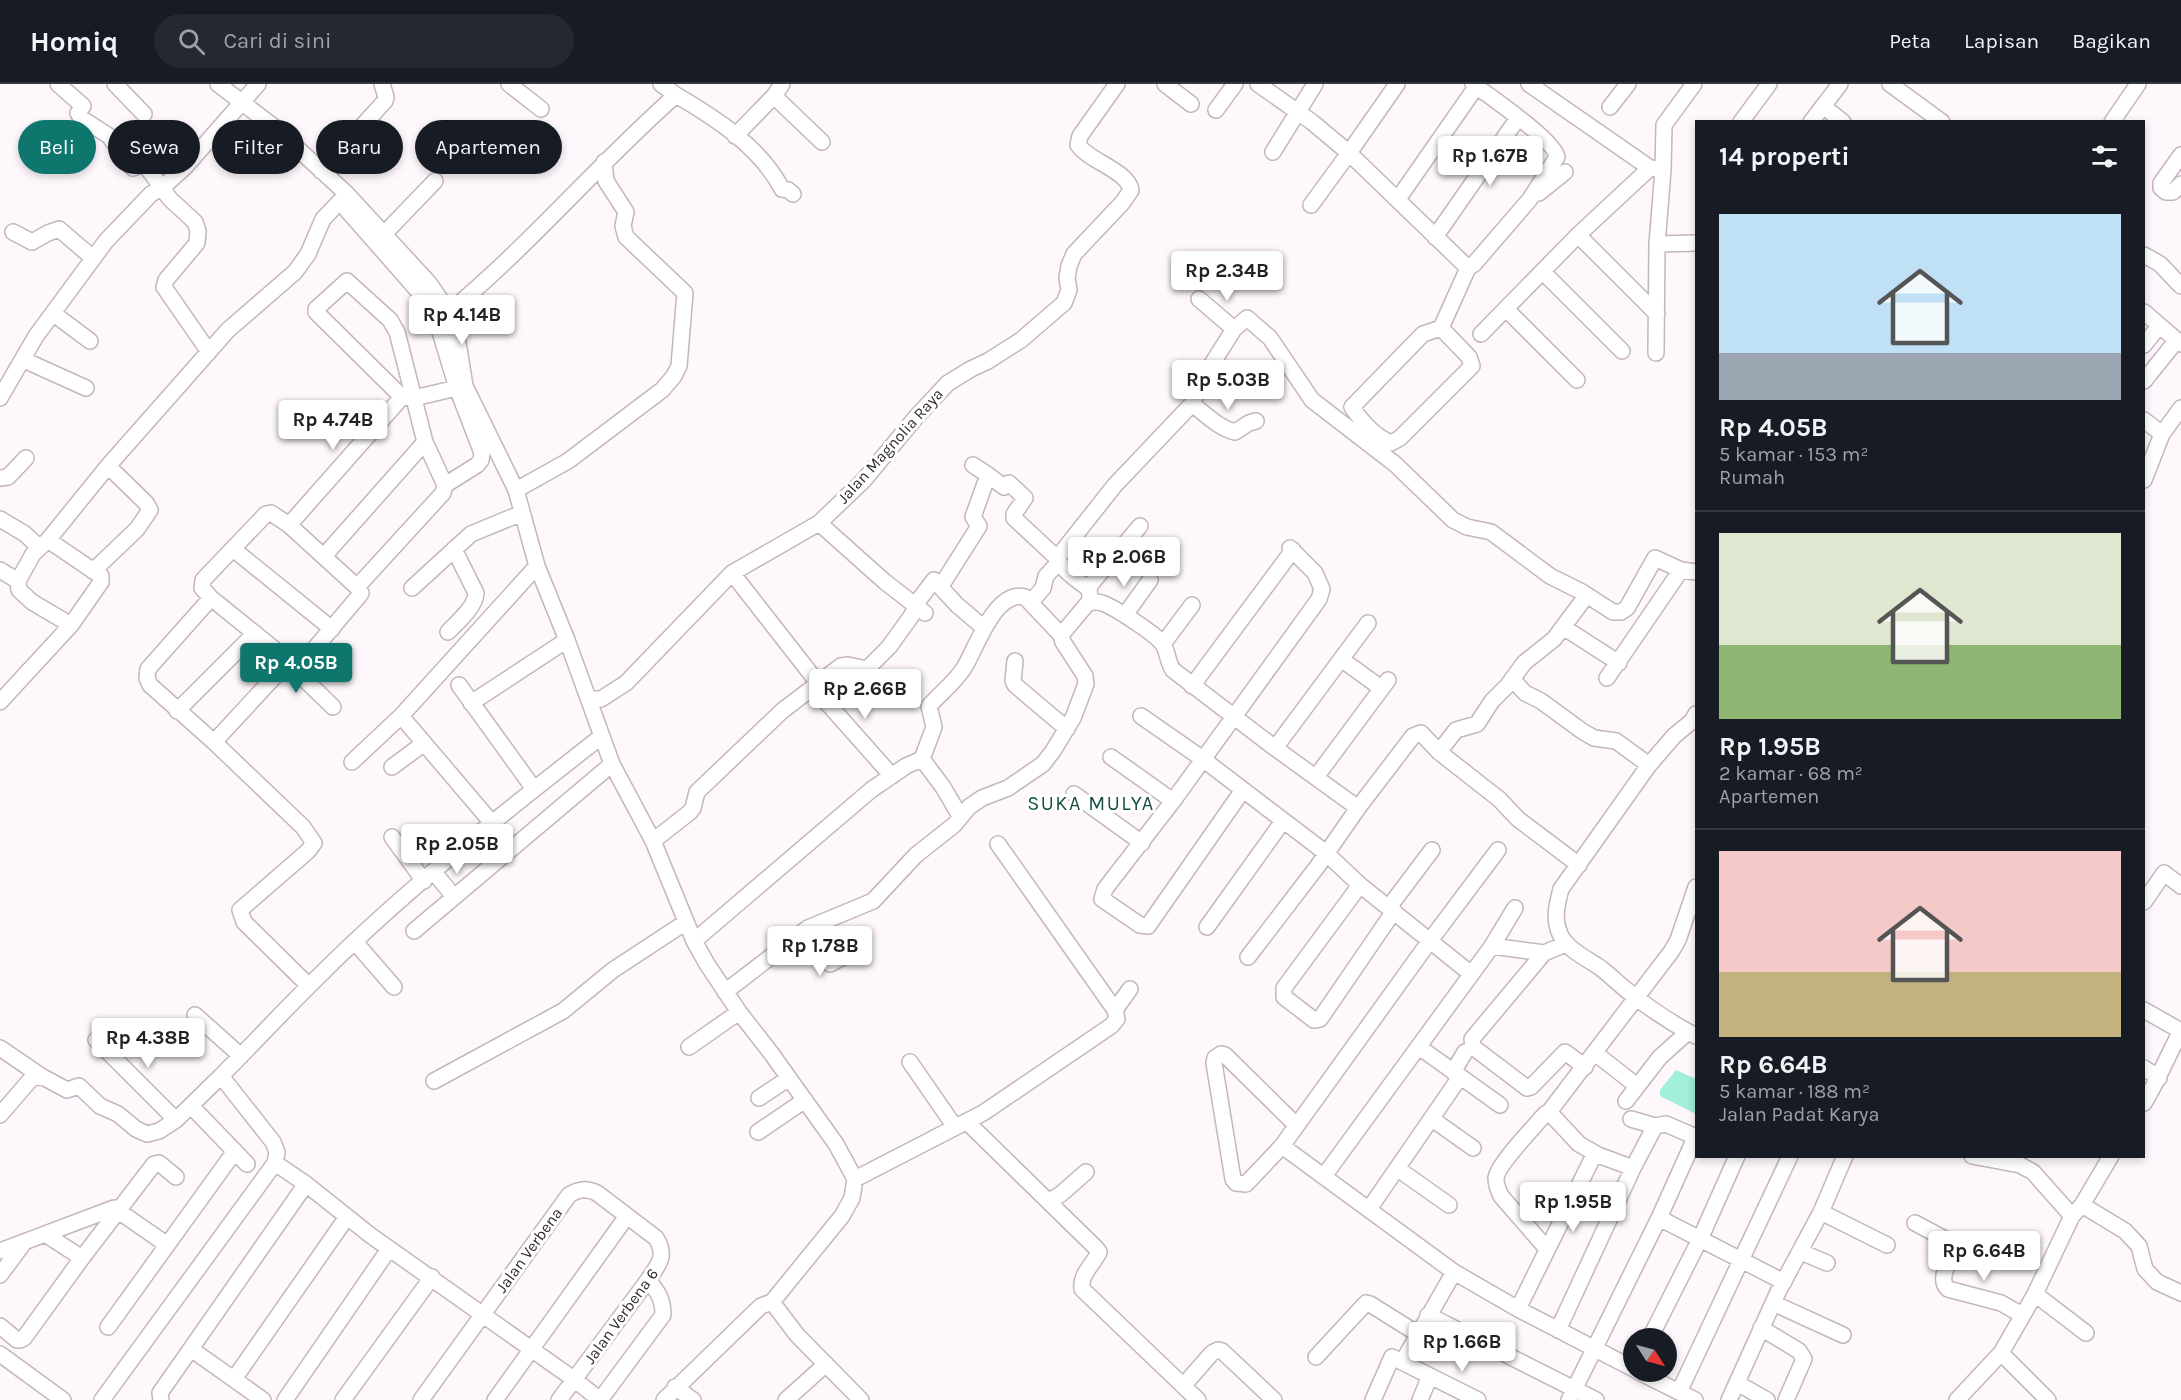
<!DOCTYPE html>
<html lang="id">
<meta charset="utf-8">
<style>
:root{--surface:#171b24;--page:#242831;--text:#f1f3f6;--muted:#9ea1a6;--line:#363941;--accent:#0f766e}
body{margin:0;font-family:Karla,sans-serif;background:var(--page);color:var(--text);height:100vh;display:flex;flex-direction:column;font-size:22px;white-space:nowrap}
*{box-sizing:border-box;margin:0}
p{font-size:20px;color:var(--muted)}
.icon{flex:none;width:33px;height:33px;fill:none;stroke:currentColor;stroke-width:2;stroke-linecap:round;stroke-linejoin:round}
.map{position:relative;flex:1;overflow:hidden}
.details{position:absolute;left:1695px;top:36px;width:450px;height:1038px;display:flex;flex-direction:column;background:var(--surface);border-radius:0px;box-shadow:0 3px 9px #0003}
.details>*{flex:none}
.banner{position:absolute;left:18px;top:36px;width:570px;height:54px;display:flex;gap:12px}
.needle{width:39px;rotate:126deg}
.tools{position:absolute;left:1623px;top:1244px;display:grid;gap:12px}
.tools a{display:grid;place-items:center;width:54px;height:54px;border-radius:50%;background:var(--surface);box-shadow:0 3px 9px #0003;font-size:30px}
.price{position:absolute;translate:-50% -51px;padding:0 14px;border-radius:6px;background:#fff;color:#222;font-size:20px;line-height:39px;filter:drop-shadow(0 2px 3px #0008)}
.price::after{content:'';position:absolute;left:50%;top:36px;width:18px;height:14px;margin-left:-9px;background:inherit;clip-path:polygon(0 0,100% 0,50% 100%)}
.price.current{background:var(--accent);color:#fff}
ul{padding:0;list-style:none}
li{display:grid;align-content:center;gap:12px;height:318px;padding:0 24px}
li+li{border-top:2px solid var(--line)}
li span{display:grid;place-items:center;height:186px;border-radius:0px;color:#555}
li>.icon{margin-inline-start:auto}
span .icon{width:108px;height:108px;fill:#fffc;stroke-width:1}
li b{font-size:26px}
h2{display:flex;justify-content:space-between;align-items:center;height:72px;padding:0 24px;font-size:26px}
.pill{padding:0 21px;border-radius:27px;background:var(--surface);box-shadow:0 3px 9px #0003;font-size:21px;line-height:54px}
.pill.current{background:var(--accent);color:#fff}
header{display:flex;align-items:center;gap:36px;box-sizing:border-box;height:84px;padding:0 30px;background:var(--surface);border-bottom:2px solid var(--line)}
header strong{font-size:28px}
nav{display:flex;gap:33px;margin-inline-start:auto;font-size:21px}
.search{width:420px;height:54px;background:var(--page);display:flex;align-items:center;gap:15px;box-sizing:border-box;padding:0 21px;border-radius:33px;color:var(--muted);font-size:22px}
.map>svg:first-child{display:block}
.water{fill:#a2efdb}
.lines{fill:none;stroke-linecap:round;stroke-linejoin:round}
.minor-casing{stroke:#c4b5bf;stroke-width:18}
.minor{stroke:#fff;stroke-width:15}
.labels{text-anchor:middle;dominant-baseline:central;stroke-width:6;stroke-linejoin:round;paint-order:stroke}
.street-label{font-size:16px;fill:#312b2f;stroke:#fff}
.quarter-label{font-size:20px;letter-spacing:1.5px;fill:#184e43;stroke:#fff}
</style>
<header>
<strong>Homiq</strong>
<div class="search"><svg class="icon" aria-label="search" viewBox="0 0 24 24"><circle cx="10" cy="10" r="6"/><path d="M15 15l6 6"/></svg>Cari di sini</div>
<nav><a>Peta</a><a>Lapisan</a><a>Bagikan</a></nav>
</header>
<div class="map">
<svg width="2181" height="1316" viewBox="0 0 2181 1316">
<rect width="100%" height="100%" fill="#fef8fc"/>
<path class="water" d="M1676,986L1696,995V1030L1660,1012V1006Z"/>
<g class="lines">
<defs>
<path id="minor" d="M58,0L83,22L78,29L81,34L109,52L133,84L142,80L146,82L170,115L195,138L198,147L197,159L166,196L164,203L209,268
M115,0L144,30
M218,0L274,43L347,110L429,199L449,228L456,246L465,302L516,406L537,482L567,556L612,680L653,757L694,857L707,880L739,928L771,969L836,1060L855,1095L852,1114L842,1132L772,1218L797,1251L861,1316
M509,0L541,25
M661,0L676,11
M1165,0L1191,20
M1258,0L1312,38L1349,69L1311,121
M1397,0L1349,69L1468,184L1441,244
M1529,0L1650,84L1658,85
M1890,0L1942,38
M774,12L822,58
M1823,22L1843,38
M1610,23L1628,0
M1216,26L1235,0
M1741,38L1769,0
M1811,38L1840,0
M2112,38L2138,0
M735,52L774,12L782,0
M1273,68L1315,0
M2181,71L2161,99V104L2166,108H2173L2181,100
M321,87L385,17L386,13L382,0
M1539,109L1565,88
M1398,115L1476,3
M347,126L426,216L437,238L457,304L482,369L481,376L477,381L445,401
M13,148L32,158L48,149L59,145L93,174
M385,149L435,97
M1578,151L1657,230
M1435,153L1518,34
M1657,160L1696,159
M2144,171L2160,180L2181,202
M1468,184L1474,180L1530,115L1557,73C1556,58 1488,11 1473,0
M1543,188L1622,267
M1199,215L1234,245
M1506,225L1577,296
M449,228C530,161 598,80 676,11C717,35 760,63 782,105L788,106L793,110
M2144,228L2181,260
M54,230L90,257
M1441,244L1469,273L1472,282L1400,354L1391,359C1375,352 1361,337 1352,323L1423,250Z
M1481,250L1578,151L1650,84
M2144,261L2159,242
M1656,269L1657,160L1663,86L1664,41L1694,0
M24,276L86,304
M2144,297L2177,256
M0,314L36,252L106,157L151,110L163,103L185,83L258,0
M1192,320C1206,330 1218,344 1235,348L1249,339L1256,337
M2144,336L2162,350
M988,391L1004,403L1009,399L1025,414L1014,430V434L1058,475
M0,394L8,393L26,374
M2144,396L2162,350L2181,324
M516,406L568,377L662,306L674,292L679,282L685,209L626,153L623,142L626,128L606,97L604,78
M0,435L25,450L39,463
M819,439L884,497L925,529
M289,441L402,313
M233,465L332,545
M324,472L425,358
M0,486L18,497
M93,487L137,445L150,426L146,419L108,382
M732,489L818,599
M941,502L979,442L973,433L988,391L973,381
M412,504L471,450L522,429
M1089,505C1079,497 1059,485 1058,473L1115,401L1192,320L1205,291L1234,245L1247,234L1270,254L1312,316L1395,380L1453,436L1467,443L1491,448L1550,492L1582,508L1613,528H1621L1627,524L1655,474L1681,486L1696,488
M1090,513L1089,505L1091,500L1140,442
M211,514L148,585L147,594L150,601L214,658
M1031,518L1043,504L1046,492L1059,478
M1125,531L1150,496
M71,541L32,518L19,506L18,497L33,470L48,456L108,382L228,246L295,188L308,170L323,135L347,110
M1563,543L1619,579
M448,548C458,537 475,524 476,509L454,465
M1163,560L1192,521
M1341,575L1381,604
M289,577L211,514L202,504L203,496L266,430L271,429L289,441L357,503
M1015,577L1013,597L1015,601L1067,645
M297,583V588L333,623
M1607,594L1681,486
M1512,595L1525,609L1541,617L1582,647L1594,654L1616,657L1649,681
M459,601L534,705
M1192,602L1293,466
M813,603L892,692
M589,615H601L626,599L732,489L819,439L864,396L917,332L948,299L971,285L988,277L1021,256L1064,219L1069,206L1067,194L1069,182L1074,170L1123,118L1131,106C1128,87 1089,77 1078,61L1080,52L1117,0
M0,618L71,541L101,498V492L48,456
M471,619L567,556
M177,627L255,549
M1696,630L1692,637L1674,652L1649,681L1561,805C1557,820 1553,835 1560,850C1567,866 1588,875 1602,885C1613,894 1623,904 1634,912C1653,927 1675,941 1696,952
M401,632L492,739
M1141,632L1204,676L1326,769L1360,801L1470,889
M1275,664L1368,539
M1439,668L1499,715L1518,735L1579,781
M1111,673L1173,717
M352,678L401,632L537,482
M392,683L423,660
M1316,693L1388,596
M1243,706L1148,842L1140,841L1102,815L1105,805L1173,717L1319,515L1322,505L1315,489L1290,464
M1074,710L1142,759
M960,732L943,703L922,675L934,643L929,622C940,610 955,598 964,584C976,565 995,505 1025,513L1061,551
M392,753L424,797
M653,757L690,728L693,724L697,708L782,627L841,582L848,581L867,585L889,563L912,531L918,517L934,496L957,521L984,544
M434,788L454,813
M1360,801L1284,904V913L1314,936L1320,935L1394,827
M2144,818L2164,789L2181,802
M1389,823L1432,766
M1207,843L1283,737
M808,844L830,880L856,866
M414,847L612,680
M694,857L871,706L906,682L922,675
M355,858L394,903
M1492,862L1515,824
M1544,869L1472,955L1473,963L1527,1004L1531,1003L1565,968L1585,983
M1248,873L1317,783L1358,724L1413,652L1421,649L1439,668L1456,646L1477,640L1492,617L1508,601L1524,579L1554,555L1587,511
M309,902L244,838L240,826L308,767L314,759L303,743L214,658L289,577L299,583L359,512L361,509L357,503L443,409L445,401L425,358L397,248L390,236L347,197L316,225V228L402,313L414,314L465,302
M725,908L808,844L873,817L916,771L954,741L969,723L982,714L1008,704L1043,680L1053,667L1073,634L1086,600L1085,592L1063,558L1061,551L1088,519C1093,518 1097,517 1102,519C1114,523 1154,549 1162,559C1168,566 1167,578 1173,586L1275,664L1358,724
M1115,926L1130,905
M2144,926L2181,947
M195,931L241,972
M96,956L176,1036
M689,963L739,928
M1419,963L1500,1021
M0,964L41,992
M1595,969L1637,1002
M910,978L955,1043
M2144,984L2159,994
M1453,988L1465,968
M434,997L563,927L613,886L686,838
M759,1014L789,994
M1626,1017L1660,973L1688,948
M2144,1019C2158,996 2168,971 2181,947
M192,1023L247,1080
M1549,1028L1579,1060L1598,1071
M0,1031L31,995L41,992L67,1006L79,1002L100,1022L118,1030L136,1045L147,1050L159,1047L176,1036L221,992
M1432,1035L1473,1064
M1631,1035L1655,1042
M967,1038L1096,1164L1099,1168C1093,1181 1080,1190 1082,1205L1198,1316
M1296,1041L1225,971L1221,970L1215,974L1214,979L1233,1095L1236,1099L1246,1100L1282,1062L1429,858L1498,766
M758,1048L805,1016
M1282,1062L1454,1188L1518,1225L1634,1285
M1972,1072L2020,1081L2033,1088L2072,1132
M275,1079L306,1100
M1398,1085L1449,1121
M1324,1092L1492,862L1544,869L1566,860
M855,1095L983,1029L1111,942L1117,935L1115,926L998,760
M1049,1117L1061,1110L1086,1088
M2082,1121L2125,1147L2139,1162L2145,1185L2157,1198L2181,1209
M1369,1125L1460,993
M1821,1128L1887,1161
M1659,1134L1784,1198
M1915,1139L1958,1162C1952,1174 1936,1194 1948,1205L2001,1219L2022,1231
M45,1150L82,1174
M1547,1165L1501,1112C1498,1106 1496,1101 1496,1094C1497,1081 1535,1042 1545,1030L1549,1028L1671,868L1678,856L1696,803
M0,1167L114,1124L166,1160
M1801,1168L1827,1179
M0,1191L23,1160
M2035,1210L2086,1249
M1773,1219L1843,1251
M1518,1225L1593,1073L1598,1071L1633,1084
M1428,1231L1596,1316
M0,1242L17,1256H20L24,1254L82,1174L154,1080L159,1079L176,1093
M108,1243L235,1067
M1761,1244L1799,1267L1804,1275L1786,1316
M1558,1246L1633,1084L1655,1042L1666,1040L1696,1053
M1650,1254L1701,1153L1737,1072
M191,1265L263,1316
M2001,1269L2048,1316
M0,1270L63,1316
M1316,1273L1366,1219L1370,1220L1418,1250
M1403,1277L1454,1188
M1637,1287L1695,1316
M234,1295L347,1133
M1737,1299L1767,1316
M1183,1302L1212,1269L1218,1266L1222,1267L1274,1316
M675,1303L693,1316
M1679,1308L1790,1072
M102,1316L275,1079L277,1068L273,1058L221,992C254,959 286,924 320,891C407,804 506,727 602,652
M161,1316L160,1309L306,1100L370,1151L575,1296L600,1316
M285,1316L389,1165
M343,1316L432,1193
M421,1316L569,1111C579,1105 586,1104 597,1109L656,1154C667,1172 659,1180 648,1196L559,1316
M495,1316L627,1132
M600,1316L663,1231C663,1215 658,1208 648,1196
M664,1316L761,1222L772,1218
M786,1316L826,1280
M1373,1316L1392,1273L1478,1316
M1420,1316L1430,1292
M1569,1316L1659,1134L1696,1052
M1729,1316L1778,1208L1821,1128L1845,1072
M1957,1316L2001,1269L2035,1210L2072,1132L2082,1121L2111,1072"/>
</defs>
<use href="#minor" class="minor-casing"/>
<use href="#minor" class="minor"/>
</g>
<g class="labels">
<g class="street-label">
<text transform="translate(890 362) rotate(-48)">Jalan Magnolia Raya</text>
<text transform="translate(529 1166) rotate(-54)">Jalan Verbena</text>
<text transform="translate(621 1232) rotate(-54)">Jalan Verbena 6</text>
</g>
<g class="quarter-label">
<text x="1091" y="719">SUKA MULYA</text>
</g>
</g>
</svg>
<div class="tools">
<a><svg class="needle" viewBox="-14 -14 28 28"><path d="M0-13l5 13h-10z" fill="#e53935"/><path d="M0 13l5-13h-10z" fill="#9ea1a6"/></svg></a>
</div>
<b class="price" style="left:1490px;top:103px">Rp 1.67B</b>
<b class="price" style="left:1227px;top:218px">Rp 2.34B</b>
<b class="price" style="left:462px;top:262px">Rp 4.14B</b>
<b class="price" style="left:1228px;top:327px">Rp 5.03B</b>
<b class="price" style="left:333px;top:367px">Rp 4.74B</b>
<b class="price" style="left:1124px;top:504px">Rp 2.06B</b>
<b class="price current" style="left:296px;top:610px">Rp 4.05B</b>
<b class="price" style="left:865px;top:636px">Rp 2.66B</b>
<b class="price" style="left:457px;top:791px">Rp 2.05B</b>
<b class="price" style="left:820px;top:893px">Rp 1.78B</b>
<b class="price" style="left:148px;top:985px">Rp 4.38B</b>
<b class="price" style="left:1573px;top:1149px">Rp 1.95B</b>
<b class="price" style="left:1984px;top:1198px">Rp 6.64B</b>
<b class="price" style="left:1462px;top:1289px">Rp 1.66B</b>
<div class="banner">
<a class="pill current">Beli</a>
<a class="pill">Sewa</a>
<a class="pill">Filter</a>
<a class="pill">Baru</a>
<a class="pill">Apartemen</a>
</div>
<section class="details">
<h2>14 properti<svg class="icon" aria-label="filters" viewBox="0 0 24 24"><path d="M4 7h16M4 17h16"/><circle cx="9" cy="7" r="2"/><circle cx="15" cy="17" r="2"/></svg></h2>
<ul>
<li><span style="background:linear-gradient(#bfe0f5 75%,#9aa5b1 0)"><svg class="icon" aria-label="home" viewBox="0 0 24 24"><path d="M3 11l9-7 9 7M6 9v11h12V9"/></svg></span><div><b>Rp 4.05B</b><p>5 kamar · 153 m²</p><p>Rumah</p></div></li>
<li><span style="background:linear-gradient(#dfe7d0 60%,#8fb573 0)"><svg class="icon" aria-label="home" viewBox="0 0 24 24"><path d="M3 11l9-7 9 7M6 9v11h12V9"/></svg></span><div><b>Rp 1.95B</b><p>2 kamar · 68 m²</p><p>Apartemen</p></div></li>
<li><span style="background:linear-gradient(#f6c9c9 65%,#c2b280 0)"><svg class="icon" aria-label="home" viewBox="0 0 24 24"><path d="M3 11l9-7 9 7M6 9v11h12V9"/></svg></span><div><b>Rp 6.64B</b><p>5 kamar · 188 m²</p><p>Jalan Padat Karya</p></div></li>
</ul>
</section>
</div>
